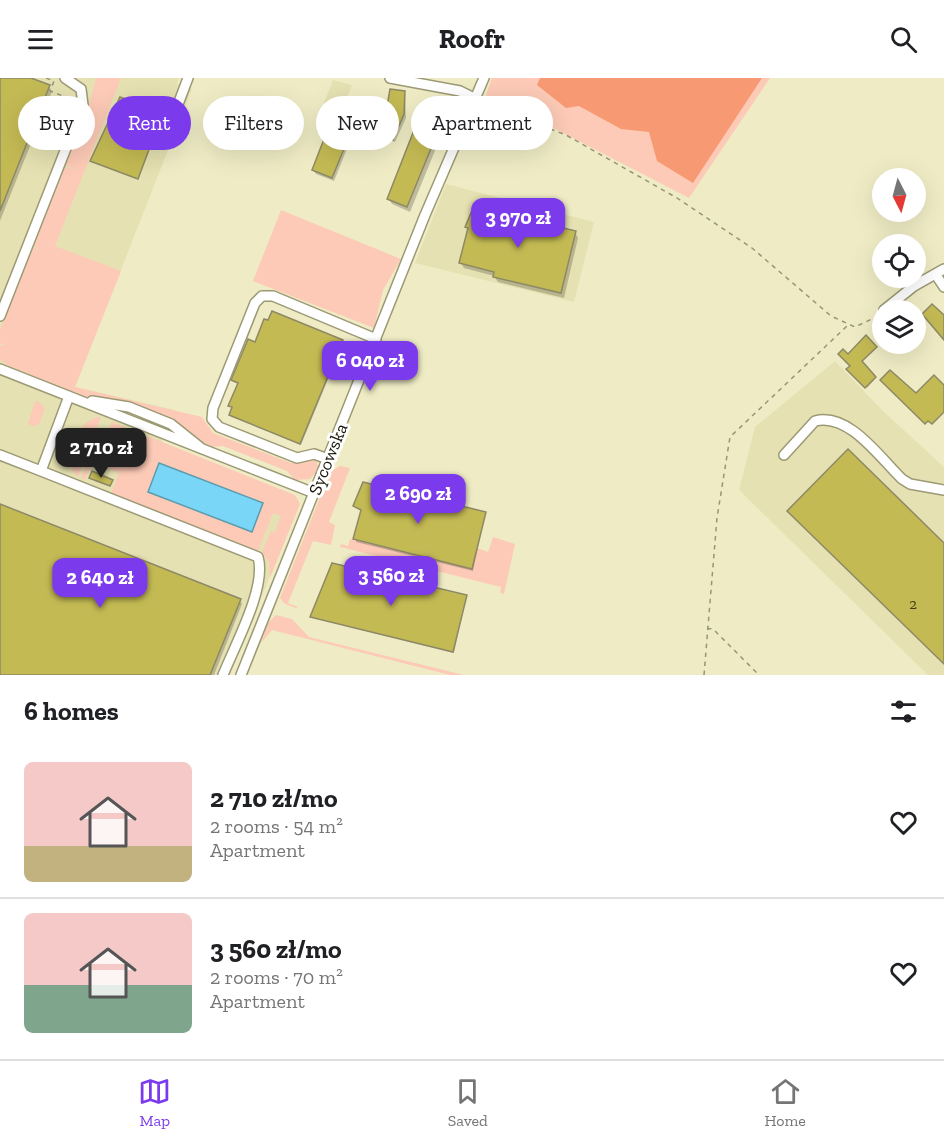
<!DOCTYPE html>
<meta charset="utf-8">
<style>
:root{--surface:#fff;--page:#f6f6f6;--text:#202124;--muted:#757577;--line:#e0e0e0;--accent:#7c3aed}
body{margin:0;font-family:"Zilla Slab",serif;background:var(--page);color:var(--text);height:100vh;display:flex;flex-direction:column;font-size:22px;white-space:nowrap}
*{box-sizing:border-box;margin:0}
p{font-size:20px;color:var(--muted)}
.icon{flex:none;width:33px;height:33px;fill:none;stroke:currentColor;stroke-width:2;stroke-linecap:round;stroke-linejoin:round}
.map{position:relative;height:597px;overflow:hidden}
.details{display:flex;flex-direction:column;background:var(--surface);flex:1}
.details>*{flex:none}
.guide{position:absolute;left:18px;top:18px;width:600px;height:54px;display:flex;gap:12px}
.needle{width:39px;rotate:174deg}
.controls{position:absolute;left:872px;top:90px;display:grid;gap:12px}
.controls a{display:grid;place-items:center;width:54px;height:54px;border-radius:50%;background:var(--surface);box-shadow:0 6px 24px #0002;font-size:30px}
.price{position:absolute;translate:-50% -51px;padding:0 14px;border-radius:12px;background:var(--accent);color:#fff;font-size:20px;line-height:39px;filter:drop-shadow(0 2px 3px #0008)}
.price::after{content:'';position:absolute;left:50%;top:36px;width:18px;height:14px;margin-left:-9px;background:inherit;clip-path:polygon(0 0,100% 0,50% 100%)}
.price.active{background:#222;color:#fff}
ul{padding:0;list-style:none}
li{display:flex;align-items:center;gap:18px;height:150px;padding:0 24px}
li+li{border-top:2px solid var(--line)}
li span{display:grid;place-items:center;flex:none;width:168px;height:120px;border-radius:9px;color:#555}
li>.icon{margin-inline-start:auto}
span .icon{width:72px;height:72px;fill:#fffc;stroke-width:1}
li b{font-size:26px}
h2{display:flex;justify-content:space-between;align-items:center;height:72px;padding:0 24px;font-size:26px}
.chip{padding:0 21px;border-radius:27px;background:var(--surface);box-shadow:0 6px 24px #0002;font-size:21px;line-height:54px}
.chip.active{background:var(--accent);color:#fff}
header{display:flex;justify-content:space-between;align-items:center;height:78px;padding:0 24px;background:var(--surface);font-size:27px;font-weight:700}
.dock{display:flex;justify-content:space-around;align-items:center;height:84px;border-top:2px solid var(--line);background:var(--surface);font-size:16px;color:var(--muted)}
.dock a{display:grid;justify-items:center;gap:3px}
.dock .active{color:var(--accent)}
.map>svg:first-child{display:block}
.built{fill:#e5e1b2}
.green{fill:#fccab6}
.forest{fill:#f79a73}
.water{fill:#7ad6f7;stroke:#5c9caf;stroke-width:1.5}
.shadow{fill:#0003}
.building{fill:#c4ba54;stroke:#8d8966;stroke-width:1.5}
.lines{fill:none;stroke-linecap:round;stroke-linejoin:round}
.minor-casing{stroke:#9c9975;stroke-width:12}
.path{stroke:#979578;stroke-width:1.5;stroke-dasharray:4.5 4.5;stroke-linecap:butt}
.minor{stroke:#fff;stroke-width:9}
.labels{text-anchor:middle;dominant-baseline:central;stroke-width:6;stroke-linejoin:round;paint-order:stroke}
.number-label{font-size:15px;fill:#423e1a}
.street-label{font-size:18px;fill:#171507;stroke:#fff}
</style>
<header><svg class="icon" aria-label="menu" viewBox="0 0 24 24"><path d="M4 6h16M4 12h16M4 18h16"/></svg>Roofr<svg class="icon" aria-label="search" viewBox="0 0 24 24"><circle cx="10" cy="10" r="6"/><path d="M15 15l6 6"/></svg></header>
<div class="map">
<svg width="944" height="597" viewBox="0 0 944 597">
<rect width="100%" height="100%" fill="#efecc5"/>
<path class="built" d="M0,0H179L177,6L192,11L75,309L175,332H147L143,340L156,345L151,356L163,361L162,364L276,411L292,444L230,597H0Z
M333,2L352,7L342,32L324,25Z
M446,106L594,144L574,224L415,185Z
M835,283L883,333L944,389V597H928L739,412L755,349Z"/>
<path class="green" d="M96,0H121L55,168L121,193L75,309L202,339L213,355L291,385L312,380L316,382L319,391L310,401L295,402L287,393L223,368L212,369L203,365L182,347L128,325L89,320L11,289L0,282V267H6L0,265V252L31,174L38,177L31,173L33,170L40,171L33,168L65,89L77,92L65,87L90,24Z
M492,0H770L689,120L542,44V34L531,31L519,36L490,23L486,17Z
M281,132L401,181L383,212L374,250L253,203Z
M38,323L45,330L39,346L34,348L28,346L35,324Z
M101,339L78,399C59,384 78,339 101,339Z
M112,344L295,417L300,426L270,500L269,484L262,474L271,453L275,454L281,438L273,435L258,473L111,416L119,395L93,384L85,401L81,400L95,363L104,366Z
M340,388L350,390L329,444L335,447L331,467L313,463L288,525L298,529L296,530L285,526L280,520L330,394Z
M493,459L515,466L504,516L500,515L501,509L340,469L341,466L348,468L350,461L471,491L477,470L488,474Z
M276,537L292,541L309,559L464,597H450L272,552L261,565L268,545Z"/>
<path class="forest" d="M540,0H762L693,105L657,83L649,54L621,51L579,28L566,30L537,7Z"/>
<path class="water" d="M159,385L263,425L252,454L148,414Z"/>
<path class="shadow" d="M0,0H27L49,9L52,13L0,143Z
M405,15L406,40L395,64L377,57L375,53L388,31Z
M351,52L353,56L334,103L316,96L313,92Z
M438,52L441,58L410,134L392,126L389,121Z
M467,149L575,154L578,160L564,220L498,204L494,198L464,190L461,185L469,153Z
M342,263L343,265L301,367L232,339L233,331L230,327L239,306L233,302L255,266Z
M876,270L861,285L875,301L867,310L849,293L851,289L848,278Z
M97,363L125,364L127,372L125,376L118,377L111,370Z
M0,428L240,522L242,526L214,597H0Z
M355,428L485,436L473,493L356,464L362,433Z
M466,519L454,575L312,539Z"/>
<path class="building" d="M0,0H31L50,7L0,133Z
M390,11L405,13L404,36L393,62L373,53L384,27L387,28Z
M120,19L159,34L150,56L154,58L138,101L90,83Z
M418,42L439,51L407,129L387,121Z
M331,43L352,51L332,100L312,92Z
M474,128L576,153L561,215L493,199L494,194L459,185L468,150L465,149Z
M932,226L944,237V262L922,236Z
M272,233L343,262L300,366L229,337L232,329L228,328L238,305L231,302L248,261L255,264L264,241L268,242Z
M866,257L877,269L862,283L876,299L865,310L846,291L850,288L838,276L843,271L848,276Z
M890,292L916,315L934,297L944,307V334L932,346L928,343L925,346L880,302Z
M98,354L122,359L126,363V372L116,376L108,368L95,363Z
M848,371L944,465V586L787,433Z
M92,393L113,402L110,408L89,400Z
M363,404L486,434L472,491L353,461L361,432L353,428Z
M0,426L241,521L210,597H0Z
M332,485L467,517L453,574L310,539Z"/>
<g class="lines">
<defs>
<path id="minor" d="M390,0L460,13L474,20
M174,37L188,0
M936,197L944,209
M884,232L914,208L944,191
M0,238L83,27L81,11L65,0
M0,291L314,415
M69,318L41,393L258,479C267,509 235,567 223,597
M92,323L129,329L171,346L201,370
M0,377L41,393
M784,377L815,343C849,334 880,380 902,401L910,406L944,412
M328,381L314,376L297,380L219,349L212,341L213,330L255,225L262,218H273L376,261
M241,597L425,137L484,0"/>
</defs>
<use href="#minor" class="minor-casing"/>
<path class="path" d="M46,0L54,3L50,13L68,20L66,23L72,25
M483,25L566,57L677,120L752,170L831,238L855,249L876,239
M707,550L713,551L759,597
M704,597L717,440L730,359L847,248"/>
<use href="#minor" class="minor"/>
</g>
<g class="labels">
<g class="number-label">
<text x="913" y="526">2</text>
</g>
<g class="street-label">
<text transform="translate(328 381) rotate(-68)">Sycowska</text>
</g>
</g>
</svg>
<div class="controls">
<a><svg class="needle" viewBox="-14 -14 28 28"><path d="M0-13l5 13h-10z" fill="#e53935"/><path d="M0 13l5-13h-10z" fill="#757577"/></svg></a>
<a><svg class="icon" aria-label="locate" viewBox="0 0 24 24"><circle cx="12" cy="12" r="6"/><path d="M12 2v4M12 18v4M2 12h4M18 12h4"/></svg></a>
<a><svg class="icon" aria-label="layers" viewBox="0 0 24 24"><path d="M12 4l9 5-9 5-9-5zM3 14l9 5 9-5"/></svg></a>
</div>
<b class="price" style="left:518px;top:171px">3 970 zł</b>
<b class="price" style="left:370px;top:314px">6 040 zł</b>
<b class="price active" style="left:101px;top:401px">2 710 zł</b>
<b class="price" style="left:418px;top:447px">2 690 zł</b>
<b class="price" style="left:391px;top:529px">3 560 zł</b>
<b class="price" style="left:100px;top:531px">2 640 zł</b>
<div class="guide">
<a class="chip">Buy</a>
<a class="chip active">Rent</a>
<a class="chip">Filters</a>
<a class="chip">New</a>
<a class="chip">Apartment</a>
</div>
</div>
<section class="details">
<h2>6 homes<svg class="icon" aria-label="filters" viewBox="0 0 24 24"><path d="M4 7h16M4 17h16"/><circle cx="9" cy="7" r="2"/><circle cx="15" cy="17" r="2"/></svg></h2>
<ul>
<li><span style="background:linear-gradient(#f6c9c9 70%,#c2b280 0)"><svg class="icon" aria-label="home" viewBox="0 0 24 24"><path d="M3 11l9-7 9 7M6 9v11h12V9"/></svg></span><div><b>2 710 zł/mo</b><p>2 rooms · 54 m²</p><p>Apartment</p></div><svg class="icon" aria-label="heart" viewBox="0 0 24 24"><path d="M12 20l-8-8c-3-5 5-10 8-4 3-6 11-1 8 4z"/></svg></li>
<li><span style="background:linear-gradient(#f6c9c9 60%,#7fa58c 0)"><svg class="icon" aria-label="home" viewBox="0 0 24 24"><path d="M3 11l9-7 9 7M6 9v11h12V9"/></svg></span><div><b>3 560 zł/mo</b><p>2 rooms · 70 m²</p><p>Apartment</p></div><svg class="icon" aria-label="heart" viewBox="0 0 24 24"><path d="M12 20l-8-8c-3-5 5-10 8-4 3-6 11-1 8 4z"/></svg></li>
</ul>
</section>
<nav class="dock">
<a class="active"><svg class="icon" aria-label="map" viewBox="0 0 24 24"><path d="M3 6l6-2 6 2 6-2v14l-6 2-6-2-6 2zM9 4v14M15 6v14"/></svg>Map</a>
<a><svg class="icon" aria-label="saved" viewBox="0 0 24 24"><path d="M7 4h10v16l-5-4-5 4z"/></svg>Saved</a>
<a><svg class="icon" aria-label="home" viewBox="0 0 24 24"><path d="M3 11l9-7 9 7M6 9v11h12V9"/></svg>Home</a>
</nav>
